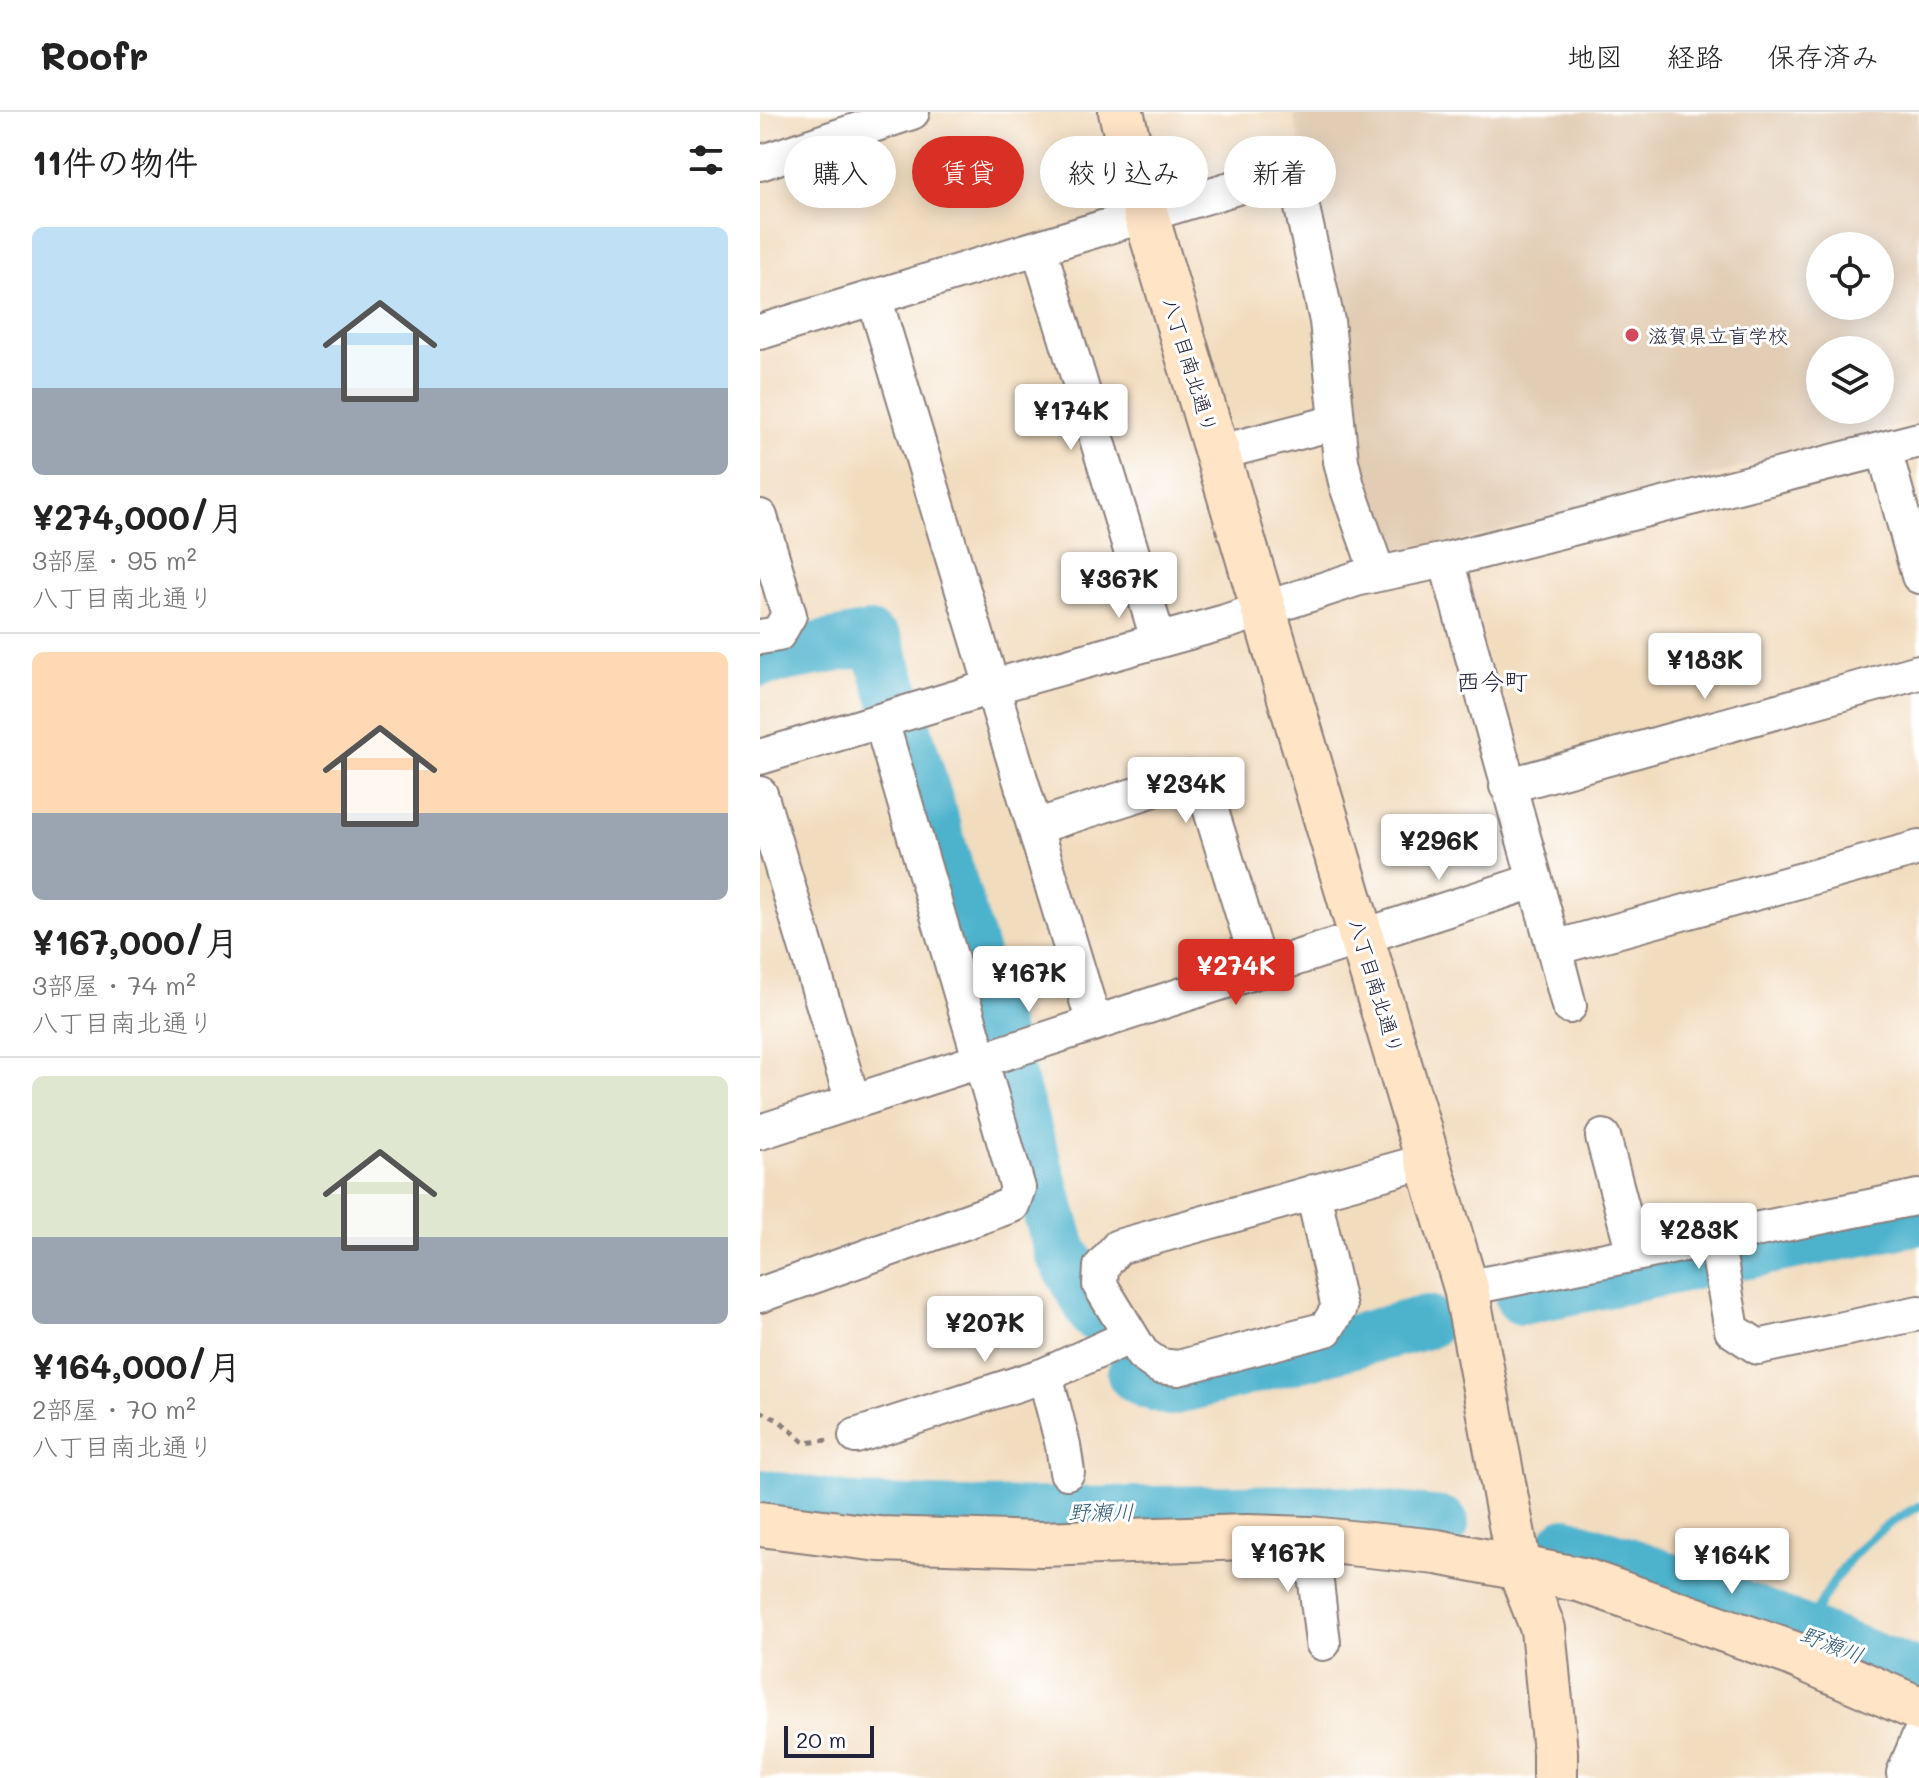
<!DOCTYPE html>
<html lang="ja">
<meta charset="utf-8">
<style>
:root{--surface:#fff;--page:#f6f6f6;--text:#222;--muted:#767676;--line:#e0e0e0;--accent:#d93025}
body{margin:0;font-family:Mali,"Klee One",sans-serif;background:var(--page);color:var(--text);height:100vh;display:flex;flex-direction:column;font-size:30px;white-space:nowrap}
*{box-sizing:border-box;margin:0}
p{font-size:26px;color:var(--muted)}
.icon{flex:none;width:44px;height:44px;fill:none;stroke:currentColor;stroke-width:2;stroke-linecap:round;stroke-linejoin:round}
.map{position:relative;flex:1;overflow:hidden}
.drawer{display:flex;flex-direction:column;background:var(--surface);width:760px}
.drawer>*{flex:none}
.banner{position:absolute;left:24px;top:24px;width:760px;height:72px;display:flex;gap:16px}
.buttons{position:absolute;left:1046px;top:120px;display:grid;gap:16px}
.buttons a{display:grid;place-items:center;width:88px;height:88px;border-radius:50%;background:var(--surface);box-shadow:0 4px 20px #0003;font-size:40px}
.scale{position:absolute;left:24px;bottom:20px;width:90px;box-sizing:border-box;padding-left:8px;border:4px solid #22223b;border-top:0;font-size:22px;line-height:28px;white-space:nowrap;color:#22223b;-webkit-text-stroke:6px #fff;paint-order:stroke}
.price{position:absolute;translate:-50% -68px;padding:0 18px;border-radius:8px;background:#fff;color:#222;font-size:26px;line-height:52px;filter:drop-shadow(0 2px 4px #0008)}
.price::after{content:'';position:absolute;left:50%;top:48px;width:24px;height:18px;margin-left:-12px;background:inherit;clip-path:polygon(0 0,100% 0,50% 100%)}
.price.active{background:var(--accent);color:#fff}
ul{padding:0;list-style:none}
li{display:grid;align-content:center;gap:16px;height:424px;padding:0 32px}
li+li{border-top:2px solid var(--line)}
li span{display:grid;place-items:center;height:248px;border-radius:12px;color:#555}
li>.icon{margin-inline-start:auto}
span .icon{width:144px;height:144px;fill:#fffc;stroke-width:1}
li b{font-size:34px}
h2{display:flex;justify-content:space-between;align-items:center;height:96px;padding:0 32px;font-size:34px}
.chip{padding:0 28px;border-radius:36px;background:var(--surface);box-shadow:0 4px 20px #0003;font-size:28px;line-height:72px}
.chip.active{background:var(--accent);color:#fff}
header{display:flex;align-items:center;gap:48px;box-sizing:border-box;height:112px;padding:0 40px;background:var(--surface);border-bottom:2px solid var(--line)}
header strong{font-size:38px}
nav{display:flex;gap:44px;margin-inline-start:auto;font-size:28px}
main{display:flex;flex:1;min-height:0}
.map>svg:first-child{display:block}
.built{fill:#e2ccb3;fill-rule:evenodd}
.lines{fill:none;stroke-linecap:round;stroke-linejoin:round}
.stream{stroke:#4eb3cd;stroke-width:9}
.river{stroke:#4eb3cd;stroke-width:54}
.street-casing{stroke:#8a7f7c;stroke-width:38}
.secondary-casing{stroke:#8a7f7c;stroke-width:48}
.path{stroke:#8a7f7c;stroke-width:5;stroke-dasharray:6 6;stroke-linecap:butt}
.street{stroke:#fff;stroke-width:34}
.secondary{stroke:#ffe4c6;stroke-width:44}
.poi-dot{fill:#d1495b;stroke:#fff;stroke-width:3}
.labels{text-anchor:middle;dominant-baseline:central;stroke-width:6;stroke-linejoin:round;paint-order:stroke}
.poi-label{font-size:20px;fill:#22223b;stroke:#fff;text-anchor:start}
.street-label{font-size:20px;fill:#22223b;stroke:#fff}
.water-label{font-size:22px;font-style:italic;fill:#345c75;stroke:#fff}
.quarter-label{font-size:24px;fill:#22223b;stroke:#fff}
</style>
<header>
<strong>Roofr</strong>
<nav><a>地図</a><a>経路</a><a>保存済み</a></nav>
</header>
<main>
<section class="drawer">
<h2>11件の物件<svg class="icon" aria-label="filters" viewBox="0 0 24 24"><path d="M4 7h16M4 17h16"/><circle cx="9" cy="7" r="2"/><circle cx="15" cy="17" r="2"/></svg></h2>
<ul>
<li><span style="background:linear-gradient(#bfe0f5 65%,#9aa5b1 0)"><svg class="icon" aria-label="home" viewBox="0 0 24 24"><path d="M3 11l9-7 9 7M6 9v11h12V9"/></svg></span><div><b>¥274,000/月</b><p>3部屋 · 95 m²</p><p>八丁目南北通り</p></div></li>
<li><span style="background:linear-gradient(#ffd9b3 65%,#9aa5b1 0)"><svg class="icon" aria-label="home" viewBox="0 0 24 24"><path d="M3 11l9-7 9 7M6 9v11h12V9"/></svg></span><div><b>¥167,000/月</b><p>3部屋 · 74 m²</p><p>八丁目南北通り</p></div></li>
<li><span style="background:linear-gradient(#dfe7d0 65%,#9aa5b1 0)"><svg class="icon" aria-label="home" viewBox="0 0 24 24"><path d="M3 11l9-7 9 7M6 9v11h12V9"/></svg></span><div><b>¥164,000/月</b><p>2部屋 · 70 m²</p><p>八丁目南北通り</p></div></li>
</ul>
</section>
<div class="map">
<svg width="1159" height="1666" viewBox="0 0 1159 1666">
<rect width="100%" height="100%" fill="#fff"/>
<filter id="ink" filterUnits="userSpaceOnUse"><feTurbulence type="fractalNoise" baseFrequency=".0125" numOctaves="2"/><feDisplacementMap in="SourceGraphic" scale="16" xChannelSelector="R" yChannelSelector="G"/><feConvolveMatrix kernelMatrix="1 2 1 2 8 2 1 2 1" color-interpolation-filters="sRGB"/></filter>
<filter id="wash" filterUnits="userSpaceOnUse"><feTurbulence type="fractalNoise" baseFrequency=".006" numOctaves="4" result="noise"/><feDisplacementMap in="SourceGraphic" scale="32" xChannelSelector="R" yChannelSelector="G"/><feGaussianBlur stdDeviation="1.8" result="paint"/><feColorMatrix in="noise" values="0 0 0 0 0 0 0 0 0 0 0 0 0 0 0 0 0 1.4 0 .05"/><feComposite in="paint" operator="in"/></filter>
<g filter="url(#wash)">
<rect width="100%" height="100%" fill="#f2dcbe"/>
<path class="built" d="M541,0H1159V309L628,448L592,349L583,207L534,5ZM1060,134H1120V194H1060ZM1060,238H1120V298H1060Z"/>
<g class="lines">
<path class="stream" d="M1045,1520C1077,1459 1097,1427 1159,1394"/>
<path class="river" d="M0,548L109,527L117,533L136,588
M145,618L237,926
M247,959L301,1139L336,1203
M988,1140L1159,1106
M762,1186L930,1152
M374,1262L387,1270L410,1277L667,1210
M0,1384L95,1399L203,1403L565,1399L682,1412
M806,1432L880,1456L1159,1565"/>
</g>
</g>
<g filter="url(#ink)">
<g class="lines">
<defs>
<path id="street" d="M0,51L152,0
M279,136L398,527
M114,185L334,911
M0,220L520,62L537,73L567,209L581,349L587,374L618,462
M1124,337L1159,464
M457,341L577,310
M0,405L29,503L18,522L0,525
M686,448L794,836L1159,736
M0,645L232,575L465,510L599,466L686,448L1159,328
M747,674L1159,560
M0,682L93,990
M275,715L429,666L444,676L500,857
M794,836L809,894
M0,1020L774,769
M843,1025L874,1141
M553,1080L579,1196L566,1217L418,1256L399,1254L382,1242L340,1173L341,1155L358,1135L670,1048
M956,1127L972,1218L998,1235L1159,1201
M706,1176L1159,1085
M0,1183L252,1093L258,1076L121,609
M285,1263L303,1333L307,1360
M96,1324L285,1263L371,1224
M551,1427L563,1531
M1145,1666L1144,1661L1159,1625"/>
<path id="secondary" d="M361,0L386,103L706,1176L759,1455L783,1517L795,1640V1666
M0,1412L119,1427L281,1432L487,1425L551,1427L677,1440L822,1468L1031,1541L1159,1597"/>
</defs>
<use href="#street" class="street-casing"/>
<use href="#secondary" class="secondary-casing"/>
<path class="path" d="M0,1299L20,1309L45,1331L68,1328"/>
<use href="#street" class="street"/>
<use href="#secondary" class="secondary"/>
</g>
</g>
<circle class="poi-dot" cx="872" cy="223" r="8"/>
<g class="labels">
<g class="poi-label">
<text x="888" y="223">滋賀県立盲学校</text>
</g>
<g class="street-label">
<text transform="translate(431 253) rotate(73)">八丁目南北通り</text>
<text transform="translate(617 874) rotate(73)">八丁目南北通り</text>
</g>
<g class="water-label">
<text x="341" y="1399">野瀬川</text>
<text transform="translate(1072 1532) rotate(21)">野瀬川</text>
</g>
<g class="quarter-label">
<text x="732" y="568">西今町</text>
</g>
</g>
</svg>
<div class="buttons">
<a><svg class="icon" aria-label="locate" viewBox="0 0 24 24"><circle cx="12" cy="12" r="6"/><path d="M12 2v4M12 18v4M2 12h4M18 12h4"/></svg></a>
<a><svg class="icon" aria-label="layers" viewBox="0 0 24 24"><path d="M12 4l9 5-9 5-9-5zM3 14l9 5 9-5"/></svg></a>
</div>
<div class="scale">20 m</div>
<b class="price" style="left:311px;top:340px">¥174K</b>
<b class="price" style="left:359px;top:508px">¥367K</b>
<b class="price" style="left:945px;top:589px">¥183K</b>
<b class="price" style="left:426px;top:713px">¥234K</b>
<b class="price" style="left:679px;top:770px">¥296K</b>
<b class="price active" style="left:476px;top:895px">¥274K</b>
<b class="price" style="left:269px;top:902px">¥167K</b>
<b class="price" style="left:939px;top:1159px">¥283K</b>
<b class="price" style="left:225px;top:1252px">¥207K</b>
<b class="price" style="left:528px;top:1482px">¥167K</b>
<b class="price" style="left:972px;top:1484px">¥164K</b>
<div class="banner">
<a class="chip">購入</a>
<a class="chip active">賃貸</a>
<a class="chip">絞り込み</a>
<a class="chip">新着</a>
</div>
</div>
</main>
